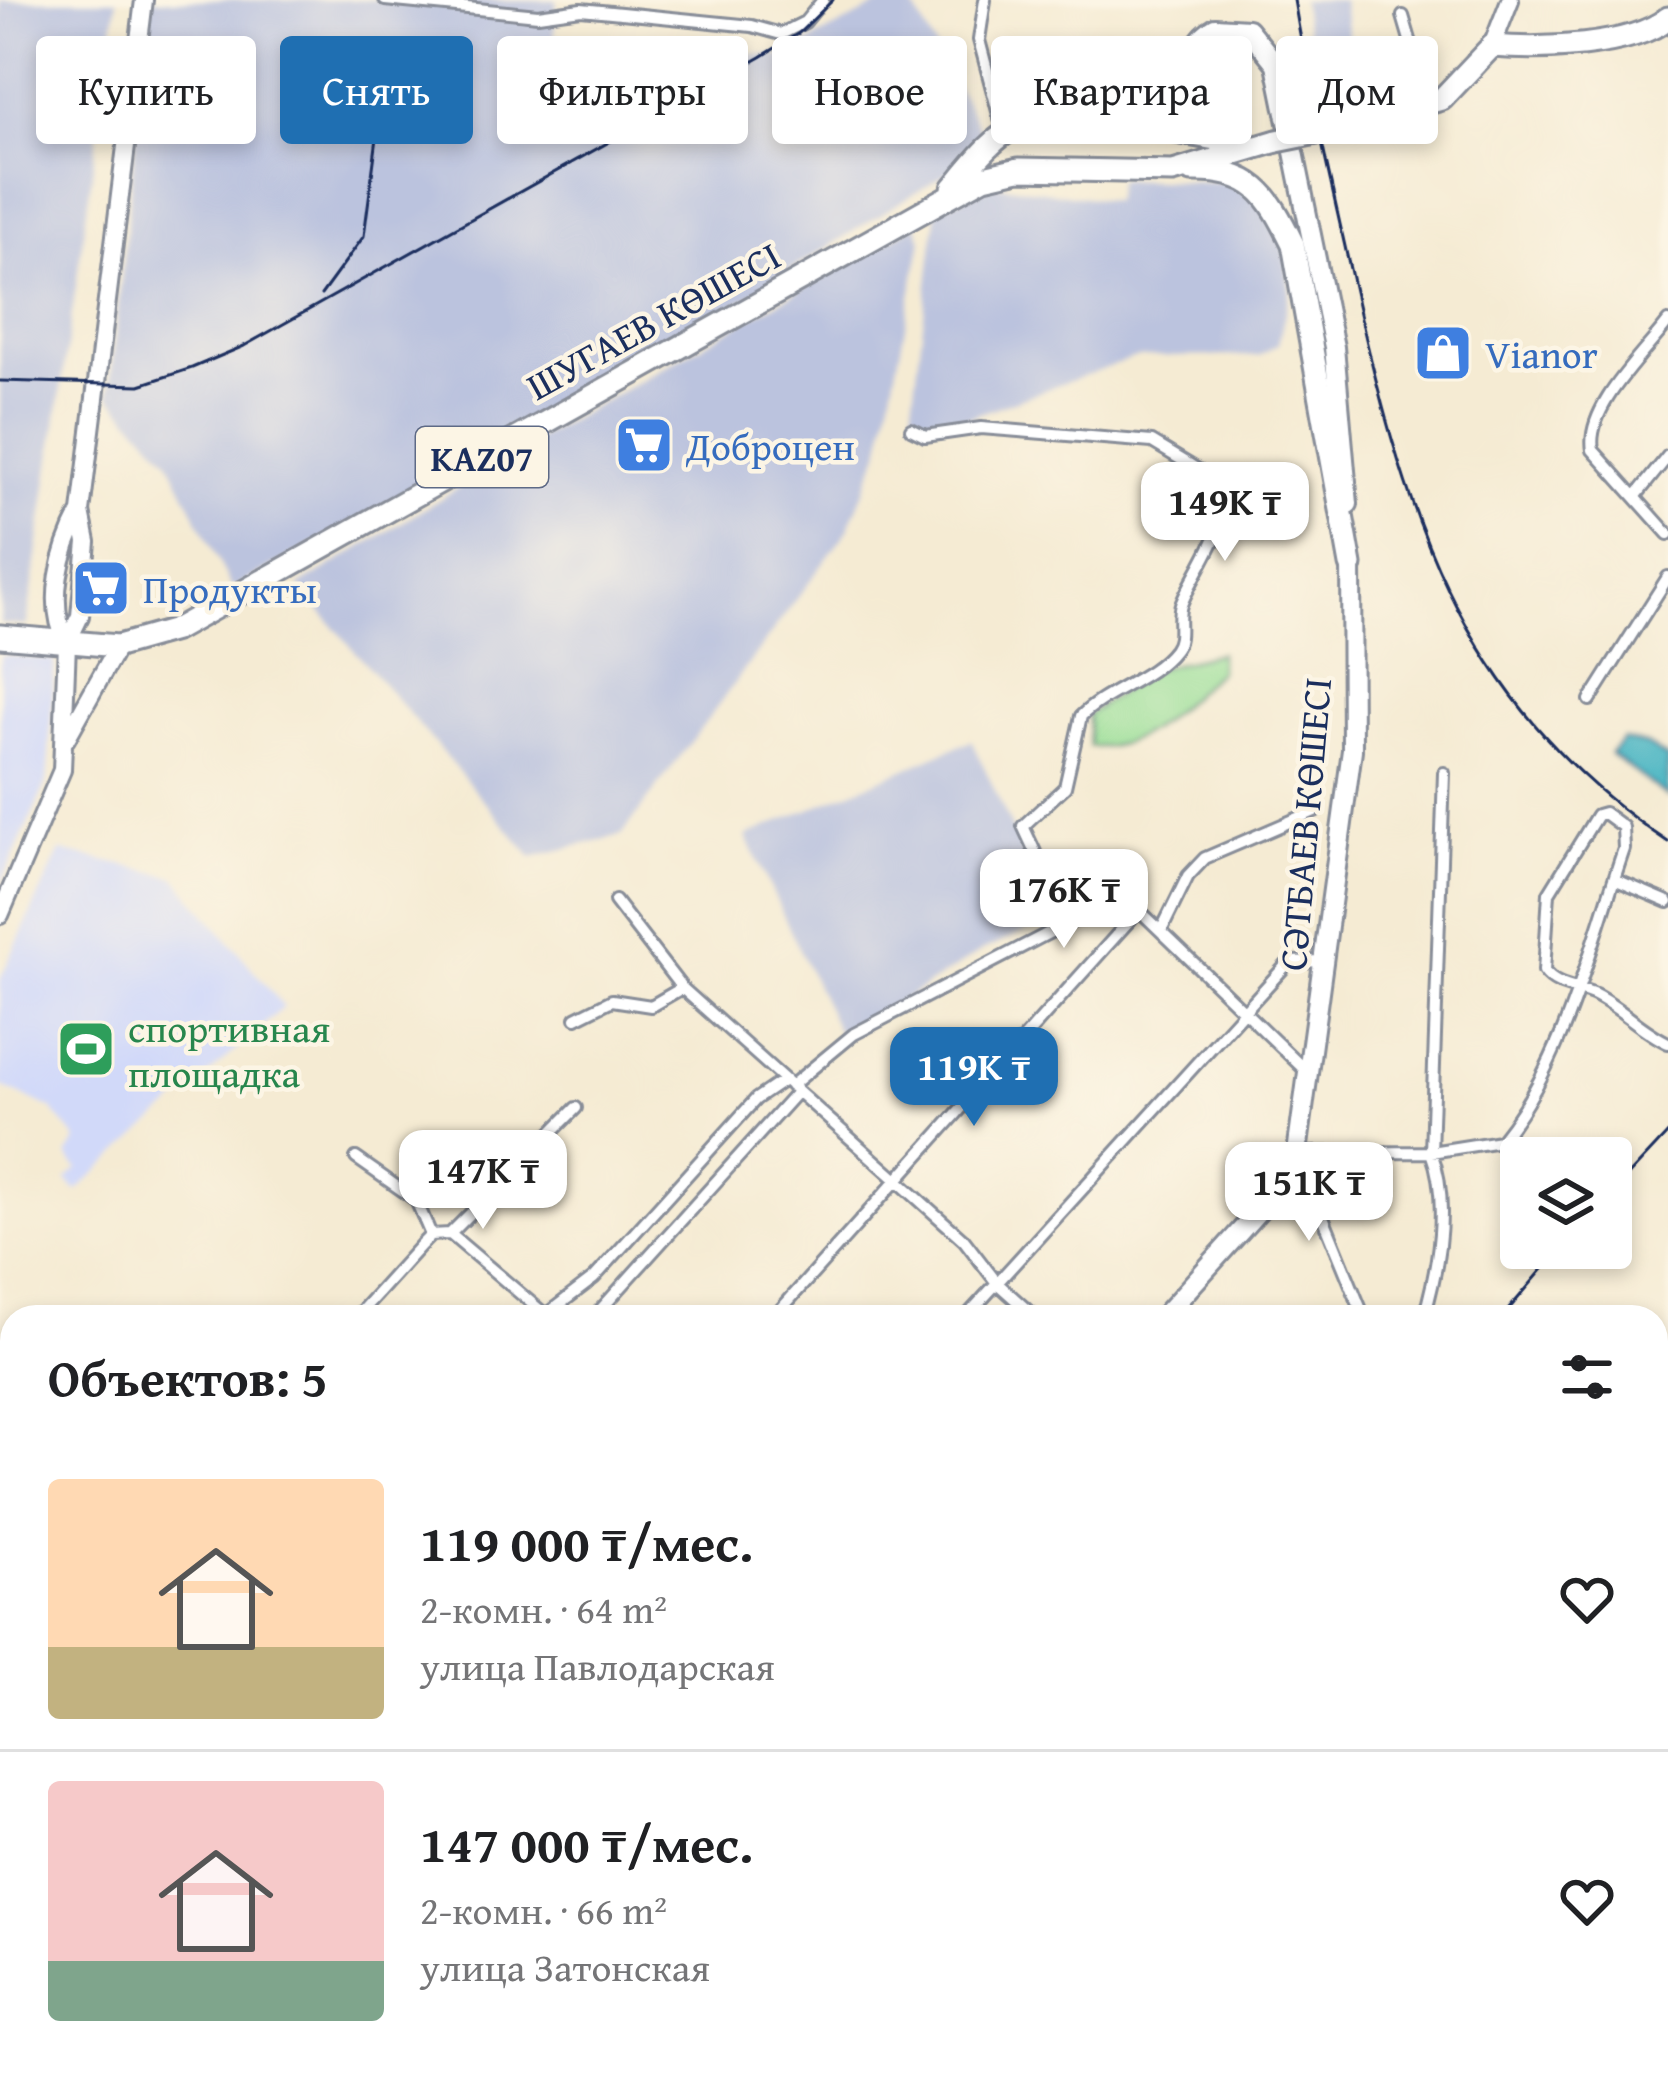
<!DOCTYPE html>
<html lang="ru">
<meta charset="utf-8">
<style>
:root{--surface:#fff;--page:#f6f6f6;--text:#202124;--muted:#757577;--line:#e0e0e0;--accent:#1f6fb2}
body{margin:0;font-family:"Gentium Book Plus",serif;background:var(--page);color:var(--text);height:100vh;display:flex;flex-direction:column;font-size:45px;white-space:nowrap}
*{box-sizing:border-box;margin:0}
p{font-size:39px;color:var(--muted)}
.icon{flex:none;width:66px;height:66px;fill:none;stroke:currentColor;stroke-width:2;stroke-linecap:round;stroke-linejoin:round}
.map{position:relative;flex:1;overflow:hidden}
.drawer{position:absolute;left:0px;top:1305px;width:1668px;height:771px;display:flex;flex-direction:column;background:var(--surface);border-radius:36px 36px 0 0;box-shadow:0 6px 18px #0003}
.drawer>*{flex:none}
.guide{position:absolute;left:36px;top:36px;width:1596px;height:108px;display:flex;gap:24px}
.tools{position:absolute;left:1500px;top:1137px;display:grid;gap:24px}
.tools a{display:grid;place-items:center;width:132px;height:132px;border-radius:12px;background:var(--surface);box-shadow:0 6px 18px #0003;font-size:60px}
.price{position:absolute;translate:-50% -102px;padding:0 27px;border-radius:24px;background:#fff;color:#222;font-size:39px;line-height:78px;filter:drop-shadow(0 3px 6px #0008)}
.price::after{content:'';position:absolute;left:50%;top:72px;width:36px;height:27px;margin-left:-18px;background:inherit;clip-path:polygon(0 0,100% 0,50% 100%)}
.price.active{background:var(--accent);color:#fff}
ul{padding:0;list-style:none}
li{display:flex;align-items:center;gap:36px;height:300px;padding:0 48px}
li+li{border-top:3px solid var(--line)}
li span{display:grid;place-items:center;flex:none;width:336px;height:240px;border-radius:12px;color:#555}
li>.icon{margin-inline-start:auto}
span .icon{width:144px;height:144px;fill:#fffc;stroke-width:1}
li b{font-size:51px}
h2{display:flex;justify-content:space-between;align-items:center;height:144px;padding:0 48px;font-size:51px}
.chip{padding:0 42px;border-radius:12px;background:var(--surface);box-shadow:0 6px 18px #0003;font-size:42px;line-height:108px}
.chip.active{background:var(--accent);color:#fff}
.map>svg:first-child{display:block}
.built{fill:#d1d9f9}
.industrial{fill:#bbc3de}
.green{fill:#99de96;stroke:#5a867a;stroke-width:3}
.water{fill:#48b5c3;stroke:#327290;stroke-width:3}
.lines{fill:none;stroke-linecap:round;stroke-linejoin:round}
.stream{stroke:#48b5c3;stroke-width:3}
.street-casing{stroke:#888d98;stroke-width:16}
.secondary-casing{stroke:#888d98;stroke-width:22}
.primary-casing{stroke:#888d98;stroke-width:24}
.highway-casing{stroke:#888d98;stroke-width:27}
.street{stroke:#fff;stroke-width:10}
.secondary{stroke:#fff;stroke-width:16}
.primary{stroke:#fff;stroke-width:18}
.highway{stroke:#fff;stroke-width:21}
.rail{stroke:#1b2f5e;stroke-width:3}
.highway-bridge-casing{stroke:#888d98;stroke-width:27;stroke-linecap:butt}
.highway-bridge{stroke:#fff;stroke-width:21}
.labels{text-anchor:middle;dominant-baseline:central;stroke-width:9;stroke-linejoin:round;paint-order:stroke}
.shield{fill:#fcf5e5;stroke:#5e6a86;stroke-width:3}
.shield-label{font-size:36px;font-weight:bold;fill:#1b2f5e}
.street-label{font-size:39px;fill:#1b2f5e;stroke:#fcf5e5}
.shop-label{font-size:39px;fill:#366cbe;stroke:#fcf5e5;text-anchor:start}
.leisure-label{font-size:39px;fill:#27864d;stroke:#fcf5e5;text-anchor:start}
</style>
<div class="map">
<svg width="1668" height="2075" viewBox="0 0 1668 2075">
<rect width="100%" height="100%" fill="#fcf5e5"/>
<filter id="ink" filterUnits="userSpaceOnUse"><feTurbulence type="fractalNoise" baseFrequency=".00833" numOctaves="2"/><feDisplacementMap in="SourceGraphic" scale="24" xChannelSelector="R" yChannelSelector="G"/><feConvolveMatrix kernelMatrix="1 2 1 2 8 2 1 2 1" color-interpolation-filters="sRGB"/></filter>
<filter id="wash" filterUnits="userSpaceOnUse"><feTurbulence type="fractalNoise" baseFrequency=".004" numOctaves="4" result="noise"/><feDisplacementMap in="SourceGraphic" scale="48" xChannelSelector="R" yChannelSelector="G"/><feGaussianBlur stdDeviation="2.7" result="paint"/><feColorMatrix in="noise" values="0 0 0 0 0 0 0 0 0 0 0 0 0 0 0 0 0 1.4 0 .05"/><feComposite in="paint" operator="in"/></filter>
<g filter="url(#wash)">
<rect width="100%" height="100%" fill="#f5ebd3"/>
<path class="built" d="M0,655L55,660L47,782L0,886Z
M60,851L176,877L284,1007L76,1191L66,1180L78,1169L67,1156L77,1140L52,1109L0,1086V979Z"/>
<path class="industrial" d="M0,0H117L27,626L0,624Z
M150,0H557L554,36L783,56L889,0H910L980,129L976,155L570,407L232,589L168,458L109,395Z
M1301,0H1342L1353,62L1313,69Z
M1117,179L1230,182L1265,205L1285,247L1290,292L1278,344L1259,356L1137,357L949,424L911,421L937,209L995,184L1113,201Z
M917,224L922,241L880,452L848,530L622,835L532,857L299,586L535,440Z
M972,740L1053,919L982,951L841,1039L746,836Z
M1141,2064H1417L1404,2075H1129Z"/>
<path class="green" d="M1219,653V671C1182,702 1140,755 1089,746L1088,714L1154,669Z"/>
<path class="water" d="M1623,740L1647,745L1668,759V797L1610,754Z
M1656,1852L1668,1874V2075H1496L1508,2064H1656Z"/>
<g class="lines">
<path class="stream" d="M28,2064L41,2075"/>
</g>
</g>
<g filter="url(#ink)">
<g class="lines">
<defs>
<path id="street" d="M385,0L538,15L581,9L752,26L781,34L805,22L823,0
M985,0L979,40L1004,134
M1403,16L1429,105
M1668,322C1643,355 1585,408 1593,450L1668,534
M911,429L925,436L981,428L1152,442L1220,483C1239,516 1193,572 1181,605C1176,620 1184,637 1174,650C1152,679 1107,690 1081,716L1065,787L1023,826L1068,923
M1635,497L1668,456
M1590,700L1668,577
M1614,879L1668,902
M615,901L682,988L964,1240L997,1283L1035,1317
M1161,931L1188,876L1205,858L1317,810
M576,1018L612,1000L651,1006L682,988
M791,1086L854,1034L1068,923L1122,902L1139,910L1306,1071
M356,1158L416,1200L431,1235
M450,1234L548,1317
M356,1317L421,1245L431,1235L450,1234L576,1108
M543,1317L594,1278L756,1099L784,1080
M594,1317L797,1092
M774,1317L1139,910
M966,1317L1289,962L1327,961
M1364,1317L1297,1153L1431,1152L1500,1141C1565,1062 1591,944 1624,849L1623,827L1604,813L1597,815L1549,893L1544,971C1556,988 1578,987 1595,995C1621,1008 1642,1031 1668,1043
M1424,1317C1438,1268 1450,1201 1431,1152L1444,773
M1656,1454L1668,1450
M1656,1652L1668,1679
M0,1853L12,1831
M0,2060L12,2050
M403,2064L416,2075
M109,2075L120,2064
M309,2075L316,2064
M680,2075L690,2064
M814,2075L824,2064"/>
<path id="secondary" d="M1492,46L1510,0
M67,643C46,604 61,549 81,512
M66,739L118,646
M0,915L62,770L67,643L80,616L87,542L81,512L144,0"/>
<path id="primary" d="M1188,71L1210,124L1231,142
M1141,125C1193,115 1175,48 1215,27L1248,29L1276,64L1334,347L1348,504
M1163,1317L1281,1186L1297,1153L1352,750L1351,556
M509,2075L518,2064"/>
<path id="highway" d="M1332,130L1442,99L1492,46C1539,50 1631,48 1668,18
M1192,171C1254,170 1268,193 1293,244L1351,565
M953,188C971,166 995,134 1022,124C1069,105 1194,138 1248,144
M0,636L118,646L175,630L984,177L1019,169L1173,172L1277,141"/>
</defs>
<use href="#street" class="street-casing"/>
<use href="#secondary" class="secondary-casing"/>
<use href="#primary" class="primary-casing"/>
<use href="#highway" class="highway-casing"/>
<use href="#street" class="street"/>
<use href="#secondary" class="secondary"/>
<use href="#primary" class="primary"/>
<use href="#highway" class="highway"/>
<path class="rail" d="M1294,0C1309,90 1330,179 1350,269C1402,505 1455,700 1668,842
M321,295L364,236L389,47
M0,381L140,385L192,368L244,346L761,57L799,33L833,0
M1611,1194L1668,1133
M1502,1317L1561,1248
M801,2075L812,2064
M1162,2075L1174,2064"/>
<defs>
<path id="highway-bridge" d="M1277,141L1332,130"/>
</defs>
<use href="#highway-bridge" class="highway-bridge-casing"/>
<use href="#highway-bridge" class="highway-bridge"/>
</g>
</g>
<defs>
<symbol id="shop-square" viewBox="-11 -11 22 22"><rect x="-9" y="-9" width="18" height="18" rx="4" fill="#3f7fe0" stroke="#fcf5e5"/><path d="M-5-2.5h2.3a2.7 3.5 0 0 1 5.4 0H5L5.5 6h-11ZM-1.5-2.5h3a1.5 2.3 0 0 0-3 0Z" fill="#fff"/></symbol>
<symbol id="supermarket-square" viewBox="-11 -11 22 22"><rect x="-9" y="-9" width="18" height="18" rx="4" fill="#3f7fe0" stroke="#fcf5e5"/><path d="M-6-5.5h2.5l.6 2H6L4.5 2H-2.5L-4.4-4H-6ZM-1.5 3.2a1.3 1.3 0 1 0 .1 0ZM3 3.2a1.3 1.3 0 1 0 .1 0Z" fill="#fff"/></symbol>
<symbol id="stadium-square" viewBox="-11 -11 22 22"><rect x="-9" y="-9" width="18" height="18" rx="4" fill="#2e9e5b" stroke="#fcf5e5"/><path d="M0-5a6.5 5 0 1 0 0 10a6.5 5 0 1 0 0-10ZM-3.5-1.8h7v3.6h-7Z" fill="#fff"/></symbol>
</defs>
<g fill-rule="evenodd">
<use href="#shop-square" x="1410" y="320" width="66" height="66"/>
<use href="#supermarket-square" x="611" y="412" width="66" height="66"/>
<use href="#supermarket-square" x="68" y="555" width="66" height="66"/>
<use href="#stadium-square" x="53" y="1016" width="66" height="66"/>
</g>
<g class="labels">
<rect class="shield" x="416" y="427" width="132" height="60" rx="9"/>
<g class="shield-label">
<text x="482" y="457">KAZ07</text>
</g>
<g class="street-label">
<text transform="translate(653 320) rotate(-29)">ШУГАЕВ КӨШЕСІ</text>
<text transform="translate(1304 824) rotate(-85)">СӘТБАЕВ КӨШЕСІ</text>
</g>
<g class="shop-label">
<text x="1485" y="353">Vianor</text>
<text x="686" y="445">Доброцен</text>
<text x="143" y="588">Продукты</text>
</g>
<g class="leisure-label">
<text x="128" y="1027">спортивная<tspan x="128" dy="45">площадка</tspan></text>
</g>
</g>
</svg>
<div class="tools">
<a><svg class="icon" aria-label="layers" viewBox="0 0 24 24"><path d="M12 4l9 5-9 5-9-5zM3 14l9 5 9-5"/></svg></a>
</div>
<b class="price" style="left:1225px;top:564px">149K ₸</b>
<b class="price" style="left:1064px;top:951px">176K ₸</b>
<b class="price active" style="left:974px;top:1129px">119K ₸</b>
<b class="price" style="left:483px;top:1232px">147K ₸</b>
<b class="price" style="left:1309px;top:1244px">151K ₸</b>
<div class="guide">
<a class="chip">Купить</a>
<a class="chip active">Снять</a>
<a class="chip">Фильтры</a>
<a class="chip">Новое</a>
<a class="chip">Квартира</a>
<a class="chip">Дом</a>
</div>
<section class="drawer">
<h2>Объектов: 5<svg class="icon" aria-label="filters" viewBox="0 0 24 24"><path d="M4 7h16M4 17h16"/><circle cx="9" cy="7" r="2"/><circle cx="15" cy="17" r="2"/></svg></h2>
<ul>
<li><span style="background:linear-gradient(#ffd9b3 70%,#c2b280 0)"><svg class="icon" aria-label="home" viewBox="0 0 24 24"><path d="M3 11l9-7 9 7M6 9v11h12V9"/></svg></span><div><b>119 000 ₸/мес.</b><p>2-комн. · 64 m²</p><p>улица Павлодарская</p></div><svg class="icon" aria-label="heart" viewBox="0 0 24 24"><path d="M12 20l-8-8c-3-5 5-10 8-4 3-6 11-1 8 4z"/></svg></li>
<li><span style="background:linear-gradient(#f6c9c9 75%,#7fa58c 0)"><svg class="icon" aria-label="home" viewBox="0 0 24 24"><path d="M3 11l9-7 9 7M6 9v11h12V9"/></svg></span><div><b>147 000 ₸/мес.</b><p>2-комн. · 66 m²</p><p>улица Затонская</p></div><svg class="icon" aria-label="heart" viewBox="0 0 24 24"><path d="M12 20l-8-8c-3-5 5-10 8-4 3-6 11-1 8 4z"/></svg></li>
</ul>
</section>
</div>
